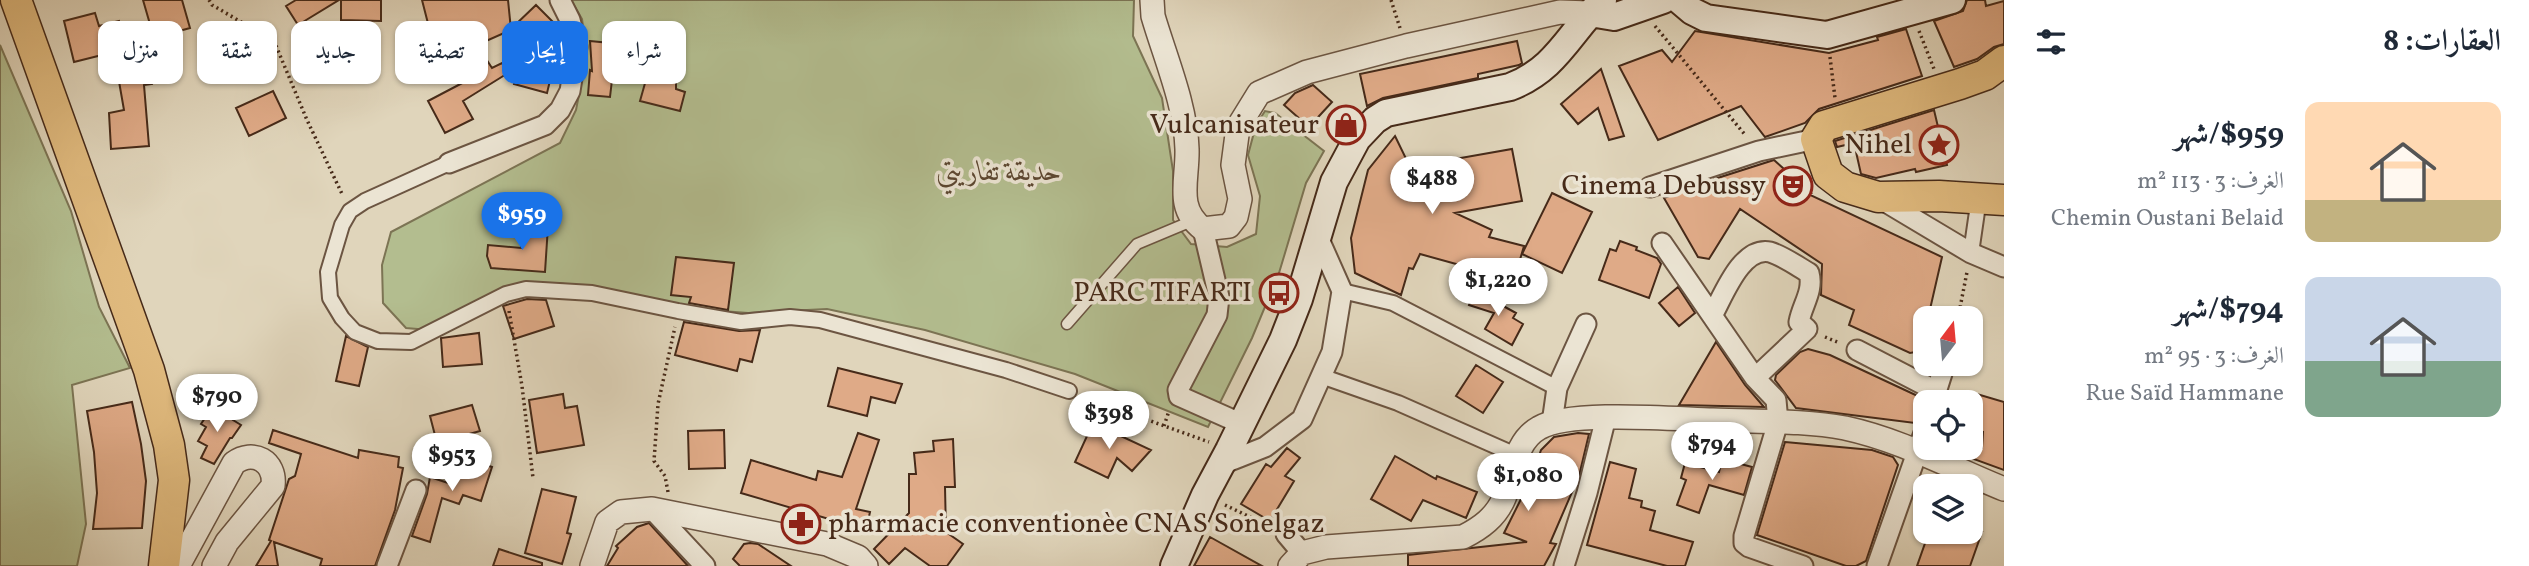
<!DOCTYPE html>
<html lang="ar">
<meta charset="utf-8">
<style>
:root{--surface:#fff;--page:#f2f2f3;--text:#1f2937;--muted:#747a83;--accent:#1a73e8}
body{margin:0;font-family:Vollkorn,Amiri,serif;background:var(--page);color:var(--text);direction:rtl;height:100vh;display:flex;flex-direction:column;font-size:26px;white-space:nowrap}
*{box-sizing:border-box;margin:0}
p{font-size:23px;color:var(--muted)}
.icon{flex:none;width:38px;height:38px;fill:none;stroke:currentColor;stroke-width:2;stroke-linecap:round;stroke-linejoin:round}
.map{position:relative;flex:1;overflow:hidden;direction:ltr}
.sheet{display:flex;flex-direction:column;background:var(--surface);width:525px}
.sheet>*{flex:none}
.banner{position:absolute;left:21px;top:21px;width:665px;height:63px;direction:rtl;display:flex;gap:14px}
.needle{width:46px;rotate:16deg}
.controls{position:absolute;left:1913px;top:306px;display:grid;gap:14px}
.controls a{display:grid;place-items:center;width:70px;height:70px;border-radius:14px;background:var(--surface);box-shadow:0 2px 5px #0004;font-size:35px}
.price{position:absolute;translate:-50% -60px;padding:0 16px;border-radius:24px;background:#fff;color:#222;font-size:23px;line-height:46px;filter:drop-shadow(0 2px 4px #0008)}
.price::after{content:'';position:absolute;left:50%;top:42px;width:21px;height:16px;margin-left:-10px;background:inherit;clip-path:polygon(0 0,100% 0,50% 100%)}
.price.selected{background:var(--accent);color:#fff}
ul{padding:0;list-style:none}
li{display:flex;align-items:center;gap:21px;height:175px;padding:0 28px}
li span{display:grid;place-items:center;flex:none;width:196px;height:140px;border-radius:14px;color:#555}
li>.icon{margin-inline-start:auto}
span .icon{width:84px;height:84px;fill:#fffc;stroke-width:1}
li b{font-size:30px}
h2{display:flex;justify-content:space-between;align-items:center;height:84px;padding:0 28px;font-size:30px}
.tag{padding:0 24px;border-radius:14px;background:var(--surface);box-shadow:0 2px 5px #0004;font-size:24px;line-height:63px}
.tag.selected{background:var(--accent);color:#fff}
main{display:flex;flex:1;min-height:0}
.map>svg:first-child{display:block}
.green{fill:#b3bd8f;stroke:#7c7454;stroke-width:2}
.building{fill:#dfaa87;stroke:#462a19;stroke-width:2}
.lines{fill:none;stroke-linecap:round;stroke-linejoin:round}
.service-casing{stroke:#6c5542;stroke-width:13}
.pedestrian-casing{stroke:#6c5542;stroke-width:18}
.minor-casing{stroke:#6c5542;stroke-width:23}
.tertiary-casing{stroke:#6c5542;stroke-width:26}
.secondary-casing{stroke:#462a19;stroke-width:30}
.primary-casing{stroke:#462a19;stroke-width:33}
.path{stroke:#462a19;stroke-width:3.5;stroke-dasharray:2 3.5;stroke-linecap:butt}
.service{stroke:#ebe4d3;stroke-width:10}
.pedestrian{stroke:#ebe4d3;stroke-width:14}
.minor{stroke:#ebe4d3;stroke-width:19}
.tertiary{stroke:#ebe4d3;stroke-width:23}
.secondary{stroke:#ebe4d3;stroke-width:26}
.primary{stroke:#e0ba7e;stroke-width:30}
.labels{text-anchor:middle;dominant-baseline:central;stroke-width:7;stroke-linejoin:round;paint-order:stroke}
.poi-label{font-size:28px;fill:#462a19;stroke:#ebe4d3;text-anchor:end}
.park-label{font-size:28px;font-style:italic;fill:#5c4731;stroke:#ebe4d3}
</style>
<main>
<section class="sheet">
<h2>العقارات: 8<svg class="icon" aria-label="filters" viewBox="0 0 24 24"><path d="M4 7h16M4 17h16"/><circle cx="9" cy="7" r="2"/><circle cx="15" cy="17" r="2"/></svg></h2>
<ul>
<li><span style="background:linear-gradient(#ffd9b3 70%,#c2b280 0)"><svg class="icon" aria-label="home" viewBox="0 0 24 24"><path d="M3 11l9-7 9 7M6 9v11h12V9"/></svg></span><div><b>$959/شهر</b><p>الغرف: 3 · 113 m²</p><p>Chemin Oustani Belaid</p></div></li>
<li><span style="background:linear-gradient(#c9d6e8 60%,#7fa58c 0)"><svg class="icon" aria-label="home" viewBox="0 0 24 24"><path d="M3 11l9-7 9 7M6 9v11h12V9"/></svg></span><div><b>$794/شهر</b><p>الغرف: 3 · 95 m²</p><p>Rue Saïd Hammane</p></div></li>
</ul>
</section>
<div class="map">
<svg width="2004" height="566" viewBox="0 0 2004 566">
<rect width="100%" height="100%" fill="#e0d5bb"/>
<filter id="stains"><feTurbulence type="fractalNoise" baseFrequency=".00286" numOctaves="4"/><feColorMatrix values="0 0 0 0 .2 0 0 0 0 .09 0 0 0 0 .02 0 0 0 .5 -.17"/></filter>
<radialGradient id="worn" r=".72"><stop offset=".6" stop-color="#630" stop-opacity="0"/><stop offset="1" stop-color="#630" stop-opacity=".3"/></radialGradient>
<path class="green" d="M571,0H1134L1133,36L1162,98L1173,171V220L1191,244L1227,247L1256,234L1260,196L1248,155L1256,125L1265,111L1275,113L1324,151L1306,183L1279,273L1252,338L1208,427L1075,374L925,330L827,309L748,313L683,308L607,291L559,283L514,293L429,330L406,328L383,303L382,265L391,232L560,143L576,110L587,54L582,19Z
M0,45L71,211L99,307L130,368L72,385L86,524L77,566H0Z"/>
<path class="building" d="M143,0H182L190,28L154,38Z
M296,0H339L298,25L286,6Z
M341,0H381V21L341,20Z
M422,0H508L511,30L477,45L492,68L502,63L508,73L463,101L473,119L445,133L428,101L468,80L454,58L451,42L434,47Z
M1967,0H1985L1986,6L2004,1V44L1994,47L1977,59L1954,67L1934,21L1963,11Z
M536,5L555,24L533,46L513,27Z
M95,13L99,26L119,21L126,49L74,62L64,21Z
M1906,29L1922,76L1819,109L1805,123L1765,137L1741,106L1658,140L1619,66L1662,50L1672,62L1695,31L1829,53L1878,40L1877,37Z
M590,41L640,46L637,82L612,80L610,97L588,95L590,70L592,71Z
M1517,41L1522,63L1519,65L1478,74V78L1383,98L1367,106L1360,74Z
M527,52L555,60L547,93L514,84L518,65L523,67Z
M150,66L152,84L144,85L149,146L111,149L109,113L124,110L117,70Z
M649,69L676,70V89L685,92L680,111L640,101Z
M1601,69L1624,136L1609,140L1598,108L1578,124L1561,104Z
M1313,85L1332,102L1309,127L1284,105L1295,93Z
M273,91L286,118L249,136L236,108Z
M1934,110L1947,165L1916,172L1915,169L1876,178L1861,174L1854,143L1837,147L1835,141Z
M1395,136L1410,167L1512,149L1522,201L1455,213L1492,230L1489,237L1524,246L1514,280L1420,254L1413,269L1409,268L1401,295L1355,273L1351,238L1368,170Z
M1774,160L1811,193L1808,194L1942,257L1928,318H1925V333L1921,351L1910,353L1849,325L1854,310L1821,295L1822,264L1740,209L1709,259L1698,257L1664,198L1705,182Z
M1552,193L1592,212L1562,273L1522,254Z
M523,225L548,226L545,272L491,268L487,256L488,245L521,248Z
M1620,241L1637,247L1636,250L1657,258L1661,264L1649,298L1599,280L1610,249L1616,251Z
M676,257L734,263L728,310L689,303L691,297L671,295Z
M1678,287L1695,313L1679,326L1659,303Z
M1474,290L1516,313L1513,318L1523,324L1512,345L1485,329L1494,313L1469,305Z
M527,299L546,300L554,326L514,339L503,306Z
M684,322L739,331L760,330L752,362L740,359L737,371L675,355Z
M479,333L482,364L443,367L441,338Z
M346,336L368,347L359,386L336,381Z
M1716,342L1745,385L1764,407L1679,405Z
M1808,349L1830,355L1922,398L1923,410L1920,419L1915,423L1796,408L1775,380L1776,375L1800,352Z
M1476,365L1503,382L1483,413L1456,396Z
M838,368L902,384L895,403L871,397L867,416L828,406Z
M1970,392L2004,402V470L1949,450L1950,448H1982L1983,432L1970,431Z
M563,394L565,408L577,406L584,445L537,453L529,400Z
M132,402L141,444L146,481L142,528L93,529L97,493L94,452L87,411Z
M472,405L480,431L437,443L430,416Z
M211,409L218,413L221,410L235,417L233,420L241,425L232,438H230L214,464L201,458L207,446L198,441L206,427L201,424Z
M1093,423L1151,450L1132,471L1117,458L1108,478L1075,462Z
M273,430L358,458L359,450L399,457L398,467L403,468L395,510L375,566H320L322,559L274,542L278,566H256L271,541L269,540L289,479L295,476L301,454L269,443Z
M724,430L725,468L689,469L688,431Z
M858,433L879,440L856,509L870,512L866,530L741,493L751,460L816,480L818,471L842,477Z
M1578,433L1589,434L1579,476L1550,543L1556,544L1544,566H1408V555L1527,542L1504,533L1532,477L1541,450L1554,437Z
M953,439L955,487H945L946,532L963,544L947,566H930L905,548L889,564L874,549L909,513V474H916L914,453L934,451L933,441Z
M1785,442L1872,450L1893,457L1898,465L1866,561L1856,566H1846L1757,535Z
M1287,448L1300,458L1285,476L1294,481L1270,521L1241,504L1266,464L1271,467Z
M457,456L492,467L481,501L463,495L459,504L442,498L430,542L412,536L427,494L430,477L448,483Z
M1395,456L1436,479L1437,476L1477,492L1466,518L1423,500L1411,521L1371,499Z
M1722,459L1752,467L1744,495L1709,485L1699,513L1677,505L1686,480L1681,478L1685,463L1719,472Z
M1610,462L1636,469L1629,498L1642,501L1641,507L1655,511L1650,530L1693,542L1685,566H1667L1587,545Z
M542,489L576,497L567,533L571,534L562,564L525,553Z
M649,523L688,566H607L618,548L616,546L637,527Z
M1929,532H1982L1970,566H1917Z
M1210,537L1262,566H1194Z
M750,543L758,544L791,566H740L733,559L744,544Z
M499,549L542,563V566H493Z"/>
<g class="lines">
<defs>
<path id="service" d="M1067,324L1137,244L1192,221"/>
<path id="pedestrian" d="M449,163L365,201L350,211L342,225L328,272L330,298L342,318L355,332L378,341L411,342L506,294L526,289L592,293L678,311L741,322L790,317L820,320L1006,370L1069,391
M1971,253L1979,198
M1342,291L1393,303L1557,388
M1321,376L1398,403L1518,456"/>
<path id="minor" d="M449,163L545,125L560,110L570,91L577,47L570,20L560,0
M1650,187L1759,151L1816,139
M1879,198L1971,253L2004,267
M1203,229L1219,297L1217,315L1178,390L1179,396L1242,424
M1662,243L1755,378L1776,400L1778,422L1744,536V543L1749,547L1803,566
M1713,314C1724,294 1742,246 1770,252C1783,256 1797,266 1809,273C1814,291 1802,305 1799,322L1807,329L1755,378
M1857,350L1936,391
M1933,402L1945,364
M1552,423L1557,388L1586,324
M1222,464L1265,447L1302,419L1332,352L1342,291L1318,237
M652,509L705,566
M1286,534L1302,553
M387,566L416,490
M1564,566L1587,493L1606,417
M1877,566L1925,430"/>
<path id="tertiary" d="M1152,0L1153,16C1165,57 1186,106 1187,149C1188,180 1175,208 1203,229L1229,226L1236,217L1240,199L1233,165L1238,127L1259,93L1307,72L1406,46L1560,12L1590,13
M178,566L234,463C253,449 276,461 273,486L227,542L214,566
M592,566L607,522L621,512L652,509L827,544L858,557L866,566
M1290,566L1302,553L1326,547L1463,537C1481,528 1496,517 1504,498C1514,474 1514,442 1539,428C1569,410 1675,419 1713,420C1756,422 1803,420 1845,428C1901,440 1952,468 2004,489"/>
<path id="secondary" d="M1679,0L1692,11L1706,18L1827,35L1952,0
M1590,13L1614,17L1663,0
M1174,566L1205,495L1229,450L1283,340L1299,299L1334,182L1357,139L1375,120L1386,113L1510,87C1557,69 1569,33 1603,0"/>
<path id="primary" d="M16,0L149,370L169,445L174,480L164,566
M2004,61L1985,75L1960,84L1824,126L1816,139L1828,174L1845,187L1878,197L1939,196L2004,200"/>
</defs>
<use href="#service" class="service-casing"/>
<use href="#pedestrian" class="pedestrian-casing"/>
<use href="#minor" class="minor-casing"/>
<use href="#tertiary" class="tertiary-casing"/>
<use href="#secondary" class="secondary-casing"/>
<use href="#primary" class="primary-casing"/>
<path class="path" d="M209,0L212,5L274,41L307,120L343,196
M1391,0L1400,28
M1655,26L1746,136
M1919,31L1934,69
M1830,57L1835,98
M509,311L522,386L533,478
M1958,318L1967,272
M1825,337L1840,343
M1084,397L1209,442
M1164,426L1169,411
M668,492L665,476L654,461L658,404L675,327
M1225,505L1269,526"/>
<use href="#service" class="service"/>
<use href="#pedestrian" class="pedestrian"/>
<use href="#minor" class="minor"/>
<use href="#tertiary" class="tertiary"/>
<use href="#secondary" class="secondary"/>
<use href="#primary" class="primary"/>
</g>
<defs>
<symbol id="shop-ring" viewBox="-11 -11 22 22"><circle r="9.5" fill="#ebe4d3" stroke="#8f2418" stroke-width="1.5"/><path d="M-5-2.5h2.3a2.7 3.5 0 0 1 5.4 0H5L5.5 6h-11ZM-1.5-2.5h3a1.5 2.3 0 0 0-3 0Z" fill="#8f2418"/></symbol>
<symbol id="sight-ring" viewBox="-11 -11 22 22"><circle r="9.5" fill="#ebe4d3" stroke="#8f2418" stroke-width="1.5"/><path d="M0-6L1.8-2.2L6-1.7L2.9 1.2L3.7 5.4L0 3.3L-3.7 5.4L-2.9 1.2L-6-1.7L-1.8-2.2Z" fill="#8f2418"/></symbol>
<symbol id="theatre-ring" viewBox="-11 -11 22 22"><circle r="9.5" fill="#ebe4d3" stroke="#8f2418" stroke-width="1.5"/><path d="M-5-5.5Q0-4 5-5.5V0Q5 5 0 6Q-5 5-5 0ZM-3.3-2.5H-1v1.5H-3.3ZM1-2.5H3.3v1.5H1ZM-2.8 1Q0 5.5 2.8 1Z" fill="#8f2418"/></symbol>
<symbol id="bus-ring" viewBox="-11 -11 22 22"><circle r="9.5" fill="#ebe4d3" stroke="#8f2418" stroke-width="1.5"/><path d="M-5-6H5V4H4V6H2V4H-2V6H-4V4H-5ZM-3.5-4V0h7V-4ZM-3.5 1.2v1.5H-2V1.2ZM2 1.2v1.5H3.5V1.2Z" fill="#8f2418"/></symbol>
<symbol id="pharmacy-ring" viewBox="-11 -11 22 22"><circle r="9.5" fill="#ebe4d3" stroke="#8f2418" stroke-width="1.5"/><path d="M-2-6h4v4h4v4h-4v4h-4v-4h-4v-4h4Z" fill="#8f2418"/></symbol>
</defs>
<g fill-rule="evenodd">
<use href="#shop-ring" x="1324" y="103" width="44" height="44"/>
<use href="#sight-ring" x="1917" y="123" width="44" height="44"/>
<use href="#theatre-ring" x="1771" y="164" width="44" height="44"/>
<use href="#bus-ring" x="1257" y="271" width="44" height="44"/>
<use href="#pharmacy-ring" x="779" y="502" width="44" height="44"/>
</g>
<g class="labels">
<g class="poi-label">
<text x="1319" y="125">Vulcanisateur</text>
<text x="1912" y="145">Nihel</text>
<text x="1766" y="186">Cinema Debussy</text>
<text x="1252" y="293">PARC TIFARTI</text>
<text x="828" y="524" text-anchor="start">pharmacie conventionèe CNAS Sonelgaz</text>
</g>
<g class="park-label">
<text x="999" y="172">حديقة تفاريتي</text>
</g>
</g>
<rect width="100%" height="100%" filter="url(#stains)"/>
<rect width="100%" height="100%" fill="url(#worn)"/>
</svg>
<div class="controls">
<a><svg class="needle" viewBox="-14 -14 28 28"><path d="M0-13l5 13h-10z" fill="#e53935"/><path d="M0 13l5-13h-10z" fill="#747a83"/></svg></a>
<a><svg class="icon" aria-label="locate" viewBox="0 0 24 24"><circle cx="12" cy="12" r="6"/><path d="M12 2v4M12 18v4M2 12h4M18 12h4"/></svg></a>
<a><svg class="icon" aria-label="layers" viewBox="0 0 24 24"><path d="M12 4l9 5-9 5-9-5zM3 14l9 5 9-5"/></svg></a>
</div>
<b class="price" style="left:1432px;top:216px">$488</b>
<b class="price selected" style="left:522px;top:252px">$959</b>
<b class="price" style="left:1498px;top:318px">$1,220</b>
<b class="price" style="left:217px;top:434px">$790</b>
<b class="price" style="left:1109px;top:451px">$398</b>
<b class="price" style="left:1712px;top:482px">$794</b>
<b class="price" style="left:452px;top:493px">$953</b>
<b class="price" style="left:1528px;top:513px">$1,080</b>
<div class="banner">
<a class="tag">شراء</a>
<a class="tag selected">إيجار</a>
<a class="tag">تصفية</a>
<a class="tag">جديد</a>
<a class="tag">شقة</a>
<a class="tag">منزل</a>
</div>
</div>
</main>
